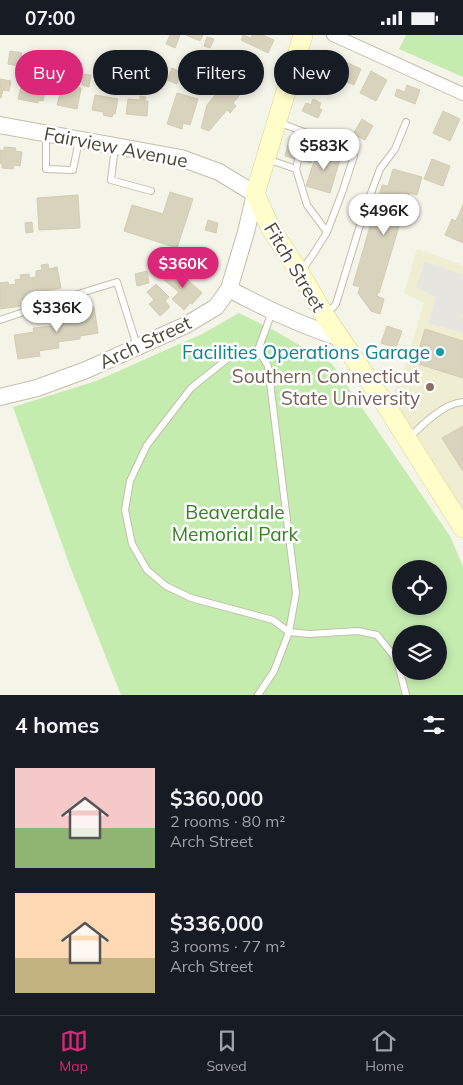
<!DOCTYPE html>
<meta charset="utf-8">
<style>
:root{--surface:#171b24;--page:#20242c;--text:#f1f3f6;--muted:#9ea1a6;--line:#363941;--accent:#db2777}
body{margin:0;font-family:Mulish,sans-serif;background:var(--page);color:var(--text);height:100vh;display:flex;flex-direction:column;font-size:19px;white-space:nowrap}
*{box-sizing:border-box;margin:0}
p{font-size:16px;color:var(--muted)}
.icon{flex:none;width:28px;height:28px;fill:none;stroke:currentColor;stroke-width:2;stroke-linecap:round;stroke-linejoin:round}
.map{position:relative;height:660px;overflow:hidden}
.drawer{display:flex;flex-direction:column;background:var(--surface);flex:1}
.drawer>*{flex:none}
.hud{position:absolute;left:15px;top:15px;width:434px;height:45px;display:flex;gap:10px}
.buttons{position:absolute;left:392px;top:525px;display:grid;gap:10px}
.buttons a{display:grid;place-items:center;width:55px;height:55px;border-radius:50%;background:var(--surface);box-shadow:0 2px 8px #0003;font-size:25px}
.price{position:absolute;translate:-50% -42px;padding:0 11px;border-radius:18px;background:#fff;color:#222;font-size:16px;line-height:32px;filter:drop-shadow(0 1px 2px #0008)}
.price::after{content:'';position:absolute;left:50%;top:30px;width:15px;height:11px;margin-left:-8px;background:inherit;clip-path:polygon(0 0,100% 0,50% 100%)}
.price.on{background:var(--accent);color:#fff}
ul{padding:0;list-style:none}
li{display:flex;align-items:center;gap:15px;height:125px;padding:0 15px}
li span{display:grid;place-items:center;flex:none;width:140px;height:100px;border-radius:0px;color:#555}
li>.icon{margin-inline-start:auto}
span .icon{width:60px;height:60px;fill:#fffc;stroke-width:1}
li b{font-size:21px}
h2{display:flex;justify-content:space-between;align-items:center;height:60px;padding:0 15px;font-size:21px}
.chip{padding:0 18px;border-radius:22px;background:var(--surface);box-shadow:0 2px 8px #0003;font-size:18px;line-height:45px}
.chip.on{background:var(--accent);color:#fff}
.status{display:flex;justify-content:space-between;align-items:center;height:35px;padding:0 25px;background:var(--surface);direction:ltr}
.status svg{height:14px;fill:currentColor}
.tab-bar{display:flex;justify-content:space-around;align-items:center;height:70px;border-top:1px solid var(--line);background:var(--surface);font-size:14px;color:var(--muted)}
.tab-bar a{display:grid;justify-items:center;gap:2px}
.tab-bar .on{color:var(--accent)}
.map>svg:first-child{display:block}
.education{fill:#efedd2}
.green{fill:#c4ecaf;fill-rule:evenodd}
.parking{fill:#e6e5e0}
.building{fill:#d8d3bd;stroke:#d3cdb0}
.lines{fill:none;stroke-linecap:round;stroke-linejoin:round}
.service-casing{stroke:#c2bfaa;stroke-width:8}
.minor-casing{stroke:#c2bfaa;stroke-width:14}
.tertiary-casing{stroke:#c2bfaa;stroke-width:18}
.secondary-casing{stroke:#d9d595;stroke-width:20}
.service{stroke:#fff;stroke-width:6}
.minor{stroke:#fff;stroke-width:12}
.tertiary{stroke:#fff;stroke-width:16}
.secondary{stroke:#fffdc9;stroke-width:19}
.culture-dot{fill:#0f9aa8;stroke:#fff;stroke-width:2}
.education-dot{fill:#8d6e63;stroke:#fff;stroke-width:2}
.labels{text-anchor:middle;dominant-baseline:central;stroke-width:5;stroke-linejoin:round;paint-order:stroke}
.street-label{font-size:19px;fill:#4a4636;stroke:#fff}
.culture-label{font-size:19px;fill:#0d838f;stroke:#fff;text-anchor:end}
.education-label{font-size:19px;fill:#785e54;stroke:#fff;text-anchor:end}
.park-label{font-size:19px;fill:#348124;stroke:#fff}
</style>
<div class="status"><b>07:00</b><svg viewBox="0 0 49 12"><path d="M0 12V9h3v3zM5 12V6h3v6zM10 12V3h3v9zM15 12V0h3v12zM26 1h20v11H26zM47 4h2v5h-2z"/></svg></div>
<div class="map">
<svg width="463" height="660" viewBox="0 0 463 660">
<rect width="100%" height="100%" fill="#f5f4e9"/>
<path class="education" d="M417,214L463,230V493L387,372L405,332L424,268L404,258Z"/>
<path class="green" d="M406,0H463V42L399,14Z
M239,278L275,296L332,329L450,501L463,531V660H121L71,534L13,372L96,346L202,299ZM401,534H439V571H401ZM401,599H439V636H401Z"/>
<path class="parking" d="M425,227L463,240V278L462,283H463V298L428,288L436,262L416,252Z"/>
<path class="building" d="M170,0H180L175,13L166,9Z
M186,0H203L200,6Z
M243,0L251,3L252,0H263L274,5L268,18L241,5Z
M207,2L214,4L210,13L204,11Z
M10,16L22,18L19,31L8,29Z
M324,17L361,34L354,50L316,34Z
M44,29L56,32L53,45L41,42Z
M172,33L181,37L177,49L167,45Z
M371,36L387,45L376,66L360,58Z
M84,39L91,40L89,52L82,50Z
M0,44L11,46L9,56L3,55L1,63H0Z
M151,44L159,45L157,58L149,57Z
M228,44L247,51L233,68L236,71L230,78L227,75L209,96L201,93L207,70Z
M22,49L41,53V55L45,56L43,66L39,65L38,68L18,64Z
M407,50L420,55L415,69L395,61L397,54L405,57Z
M73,52L81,53L77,74L57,70L61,55L72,57Z
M177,58L198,64L190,90L183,88L182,94L167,89Z
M95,60L118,64L115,79H113L112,82L103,80L104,77L92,75Z
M140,61L146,62L145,66H148L147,81L126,79L128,64L140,65Z
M313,64L321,68L319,73L322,75L318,83L302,76L306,68L311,70Z
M443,76L460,84L450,106L433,98Z
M362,84L373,91L365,105L353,99Z
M290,102L316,110L311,128L285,121Z
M4,112L16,113L15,116L22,117L20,131L14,130L13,134L2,133V129L0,128V115L4,116Z
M318,114L341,121L330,158L306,151Z
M432,124L450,131L443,151L424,144Z
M393,134L422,142L417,160L409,158L379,258L378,257L377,261L384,264L380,279L371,276L358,258L360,252L353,250L382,150L388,151Z
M170,157L193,164L177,213L124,196L132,170L163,179Z
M78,160L80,193L39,195L37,163Z
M463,170V208L445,200L452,184L456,186Z
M208,185L218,188L216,198L205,195Z
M32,187L33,197L26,198L25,188Z
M48,229L49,234L57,232L61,253L39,257L40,262L20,265L21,271L0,274V248L8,247L9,250L16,249L15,245L21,244L20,240L29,239L30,243L36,242V236L42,235L41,230Z
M175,233L202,258L192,269L190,268L184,275L172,264L179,257L164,245Z
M147,236L149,248L137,251L135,239Z
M156,249L169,262L165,266L170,272L160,281L149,269L154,265L147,257Z
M94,272L98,298L80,301V304L58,307L59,313L39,316L40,321L18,324L14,300L34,297L33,293L53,291L52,284L73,281L72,275Z
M387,291L402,296L396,313L381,308Z
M425,294L463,306V343L415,328Z
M463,391V436L442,403Z"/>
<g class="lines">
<defs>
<path id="service" d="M278,87L346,113L354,121L343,155L327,197
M46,99V134L73,135L79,105
M115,112L111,145L151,156
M267,124L296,134L307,170L327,197L314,218L302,235
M296,134L298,125
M326,280L336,269L364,177L380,134L395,114L406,87
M0,285L78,259L117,247L137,311
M258,315L268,331L296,558L289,597L273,585L191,563L166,551L147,535L132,509L125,475L130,446L147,410L191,353L231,321Z
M258,315L272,277
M409,403C422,390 444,368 463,367
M258,660L274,636L289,597L309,599L358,596L377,600L397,625L406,660"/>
<path id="minor" d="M333,0L463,59"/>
<path id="tertiary" d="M0,90L181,123L219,137L255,159L246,197L229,254L216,272L186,290L86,335L37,353L0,362
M229,254C266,274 300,290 340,303"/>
<path id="secondary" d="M303,0L255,159L271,194L300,238L325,281L387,372L463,493"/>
</defs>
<use href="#service" class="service-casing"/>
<use href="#minor" class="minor-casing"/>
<use href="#tertiary" class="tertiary-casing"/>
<use href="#secondary" class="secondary-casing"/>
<use href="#service" class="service"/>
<use href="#minor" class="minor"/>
<use href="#tertiary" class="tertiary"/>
<use href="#secondary" class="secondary"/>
</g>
<circle class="culture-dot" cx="440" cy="317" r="5"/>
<circle class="education-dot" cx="430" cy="352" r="5"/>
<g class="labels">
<g class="street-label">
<text transform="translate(116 112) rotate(11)">Fairview Avenue</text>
<text transform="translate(295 232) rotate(59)">Fitch Street</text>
<text transform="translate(145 307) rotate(-25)">Arch Street</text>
</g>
<g class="culture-label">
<text x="430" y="317">Facilities Operations Garage</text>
</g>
<g class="education-label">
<text x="420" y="341">Southern Connecticut<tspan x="420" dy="22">State University</tspan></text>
</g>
<g class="park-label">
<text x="235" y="477">Beaverdale<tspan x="235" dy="22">Memorial Park</tspan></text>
</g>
</g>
</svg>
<div class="buttons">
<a><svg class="icon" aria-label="locate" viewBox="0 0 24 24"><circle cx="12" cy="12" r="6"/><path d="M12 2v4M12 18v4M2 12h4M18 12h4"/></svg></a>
<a><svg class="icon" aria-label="layers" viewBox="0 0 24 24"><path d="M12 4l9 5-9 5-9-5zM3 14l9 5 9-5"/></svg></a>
</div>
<b class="price" style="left:324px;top:136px">$583K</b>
<b class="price" style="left:384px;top:201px">$496K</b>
<b class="price on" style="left:183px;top:254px">$360K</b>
<b class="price" style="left:57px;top:298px">$336K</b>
<div class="hud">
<a class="chip on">Buy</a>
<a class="chip">Rent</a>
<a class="chip">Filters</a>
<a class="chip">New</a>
</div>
</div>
<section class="drawer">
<h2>4 homes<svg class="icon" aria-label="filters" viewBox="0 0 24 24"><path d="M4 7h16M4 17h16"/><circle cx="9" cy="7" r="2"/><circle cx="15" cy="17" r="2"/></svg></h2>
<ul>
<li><span style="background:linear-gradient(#f6c9c9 60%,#8fb573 0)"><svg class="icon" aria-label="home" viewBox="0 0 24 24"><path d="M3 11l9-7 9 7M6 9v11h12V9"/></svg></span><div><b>$360,000</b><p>2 rooms · 80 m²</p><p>Arch Street</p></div></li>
<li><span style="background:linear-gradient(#ffd9b3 65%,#c2b280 0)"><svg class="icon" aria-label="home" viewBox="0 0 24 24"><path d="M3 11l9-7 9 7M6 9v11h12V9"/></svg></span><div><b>$336,000</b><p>3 rooms · 77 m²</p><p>Arch Street</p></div></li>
</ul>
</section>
<nav class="tab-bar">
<a class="on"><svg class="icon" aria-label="map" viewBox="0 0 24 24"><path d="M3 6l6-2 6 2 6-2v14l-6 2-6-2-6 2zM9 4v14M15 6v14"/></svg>Map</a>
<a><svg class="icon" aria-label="saved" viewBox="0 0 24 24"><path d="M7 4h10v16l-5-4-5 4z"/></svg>Saved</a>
<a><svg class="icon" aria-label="home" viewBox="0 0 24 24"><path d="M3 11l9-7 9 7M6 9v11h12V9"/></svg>Home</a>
</nav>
